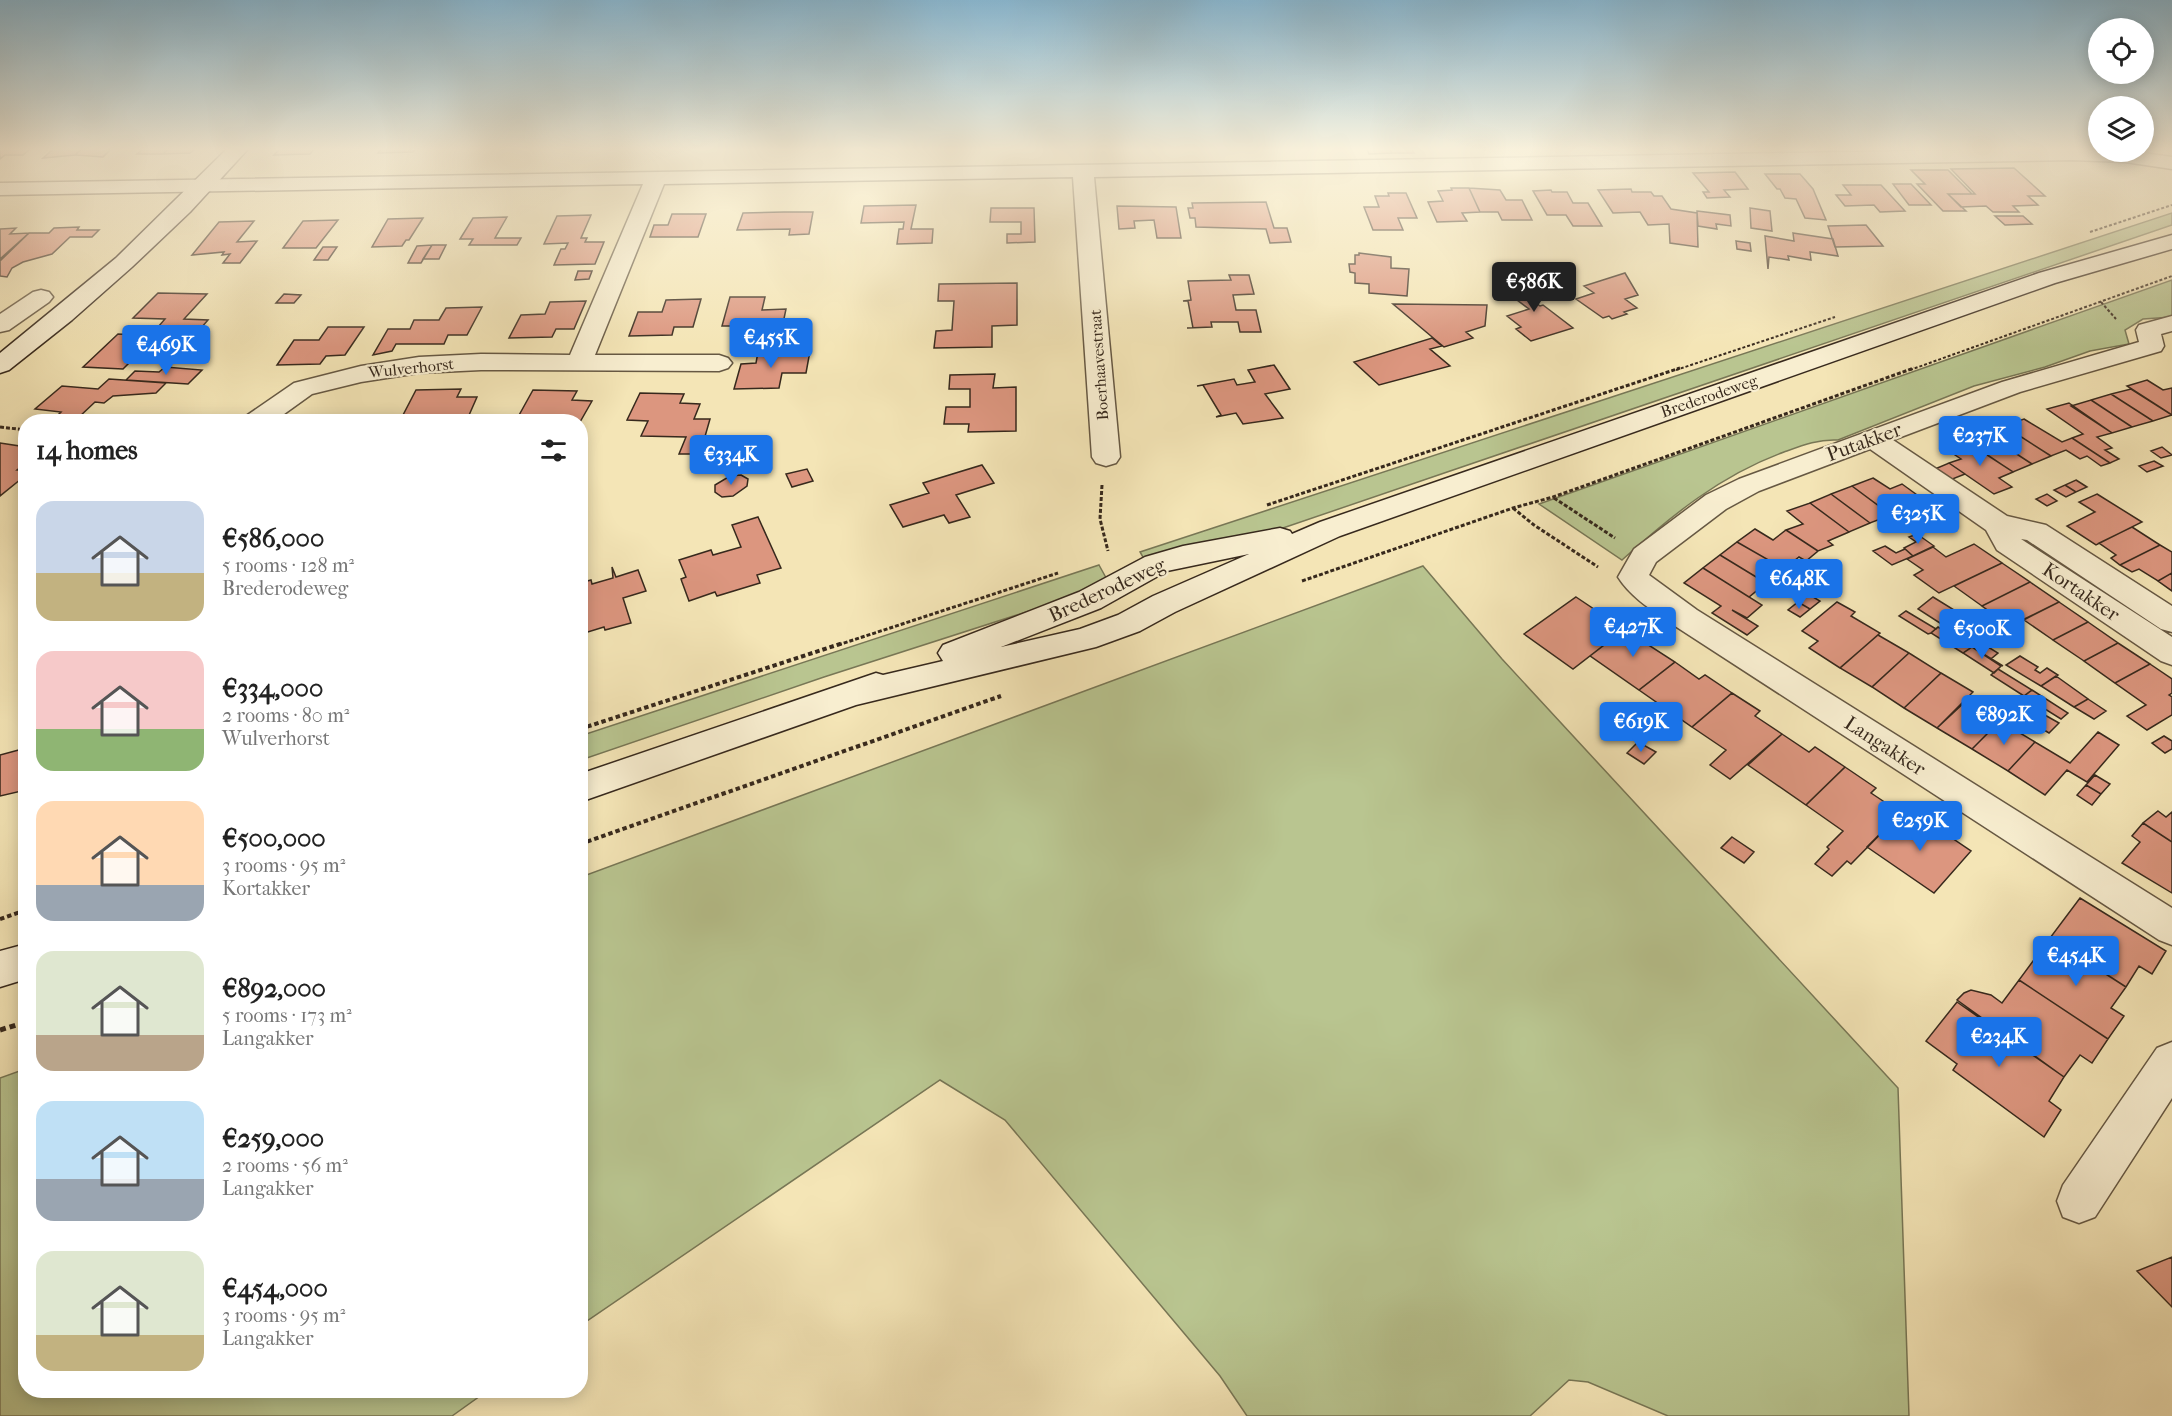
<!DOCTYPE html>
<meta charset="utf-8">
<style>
:root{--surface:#fff;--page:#f2f2f2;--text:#222;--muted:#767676;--accent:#1a73e8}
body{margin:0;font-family:"IM FELL French Canon",serif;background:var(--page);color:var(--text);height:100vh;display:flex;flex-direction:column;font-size:22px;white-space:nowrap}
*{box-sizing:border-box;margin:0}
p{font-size:20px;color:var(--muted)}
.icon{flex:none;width:33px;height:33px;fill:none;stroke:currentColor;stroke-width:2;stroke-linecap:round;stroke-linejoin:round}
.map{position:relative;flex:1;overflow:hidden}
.details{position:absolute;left:18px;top:414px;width:570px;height:984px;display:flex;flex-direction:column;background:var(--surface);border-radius:24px;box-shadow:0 3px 15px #0003}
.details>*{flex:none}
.buttons{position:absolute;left:2088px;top:18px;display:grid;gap:12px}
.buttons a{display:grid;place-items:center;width:66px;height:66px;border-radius:50%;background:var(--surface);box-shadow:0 3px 15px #0003;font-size:30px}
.price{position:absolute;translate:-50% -51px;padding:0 14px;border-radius:6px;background:var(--accent);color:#fff;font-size:20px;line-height:39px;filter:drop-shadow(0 2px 3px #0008)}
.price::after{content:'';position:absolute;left:50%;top:36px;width:18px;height:14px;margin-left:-9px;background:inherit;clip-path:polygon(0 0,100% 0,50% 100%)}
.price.current{background:#222;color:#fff}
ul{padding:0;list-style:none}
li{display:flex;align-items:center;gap:18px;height:150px;padding:0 18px}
li span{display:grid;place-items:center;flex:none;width:168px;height:120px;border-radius:18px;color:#555}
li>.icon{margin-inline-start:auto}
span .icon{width:72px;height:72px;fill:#fffc;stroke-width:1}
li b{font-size:26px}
h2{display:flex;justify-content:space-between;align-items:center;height:72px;padding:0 18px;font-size:26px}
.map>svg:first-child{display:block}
.green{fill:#b9c590;stroke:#787756;stroke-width:1.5}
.building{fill:#dc967f;stroke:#37291d;stroke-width:1.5}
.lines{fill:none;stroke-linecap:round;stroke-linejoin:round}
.street-casing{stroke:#665843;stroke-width:3}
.secondary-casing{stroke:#37291d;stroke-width:3}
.path-far3{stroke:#37291d;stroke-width:2;stroke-dasharray:3 2;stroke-linecap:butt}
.path-far2{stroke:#37291d;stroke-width:3;stroke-dasharray:4 2;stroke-linecap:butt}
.path-far1{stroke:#37291d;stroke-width:4;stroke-dasharray:4.5 3;stroke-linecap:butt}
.path{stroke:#37291d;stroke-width:5;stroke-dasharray:6 4;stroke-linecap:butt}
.street{fill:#f8eed0;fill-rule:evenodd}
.secondary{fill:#f8eed0;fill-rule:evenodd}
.labels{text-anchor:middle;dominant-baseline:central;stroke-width:4.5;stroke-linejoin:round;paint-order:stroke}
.far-street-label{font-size:16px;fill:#37291d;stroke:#f8eed0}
.street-label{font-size:20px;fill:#37291d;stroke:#f8eed0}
</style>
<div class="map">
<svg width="2172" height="1416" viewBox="0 0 2172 1416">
<rect width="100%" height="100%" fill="#f4e5b6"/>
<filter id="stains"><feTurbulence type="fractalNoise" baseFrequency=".00333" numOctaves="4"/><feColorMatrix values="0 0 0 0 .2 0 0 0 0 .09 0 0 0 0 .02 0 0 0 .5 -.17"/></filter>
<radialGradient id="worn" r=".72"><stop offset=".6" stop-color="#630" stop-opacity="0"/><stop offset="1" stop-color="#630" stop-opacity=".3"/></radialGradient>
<path class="green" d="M2172,213V225L1280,529L1151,571L1140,552Z
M2172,280V317L2143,319L2125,330L2129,344L2090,351L2045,367L1974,386L1838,440C1818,439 1803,445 1784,452C1721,475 1672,515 1622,560L1539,504Z
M1099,565L1110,585L824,677L581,760L580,736Z
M1423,566L1502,659L1898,1088L1909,1416H1668L1588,1382L1569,1380L1530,1416H1247L1220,1376L1005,1120L940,1080L581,1325V877Z
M25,1069L26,1390L487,1391L452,1416H0V1078Z"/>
<path class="building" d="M0,149H30L23,155H5L0,159Z
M53,149H82L75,155L43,158Z
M82,149H111L103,157L75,155Z
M143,149H168L163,154H137Z
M168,149H195L190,153L163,154Z
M280,149H314L310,154L274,155Z
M381,149H416L413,152L378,153Z
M1367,149H1390L1392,153L1369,154Z
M1390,149H1412L1414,153H1392Z
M2014,168L2045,196H2028L2038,205L2013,206L2019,212H1993L1986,206L1961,207L1948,194H1975L1951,169Z
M1911,170H1948L1972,194H1948L1966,211H1943L1917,184H1925Z
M1735,172L1748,189L1724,190L1730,197L1707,198L1703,192H1709L1693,173Z
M1765,174H1800L1813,189L1826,220L1805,218L1796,199L1785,198L1780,189H1777Z
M1893,184H1911L1931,205H1909Z
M1843,185H1881L1905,211L1880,212L1874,205L1845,206L1836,195H1851Z
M1451,188H1469L1480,212L1462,213L1467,221L1437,222L1428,202L1443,201L1438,191L1452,190Z
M1469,188L1500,190L1506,200H1522L1532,220H1502L1498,212H1480Z
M1631,189L1632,192H1651L1654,196H1662L1671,209L1697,213L1698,247L1670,243L1669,224L1648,225L1640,212L1613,213L1598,190Z
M1551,190L1552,192H1567L1573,203H1588L1602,226H1573L1566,215H1547L1533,191Z
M1388,193H1406L1417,218H1398L1403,230H1373L1364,207H1379L1375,196H1389Z
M1266,202L1274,228H1287L1291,242L1270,243L1266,229L1196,227L1195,218H1190L1188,208H1193L1192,203Z
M916,205L911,229H933L932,243L897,244L899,229H903L904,222L861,223L864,206Z
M1117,206L1176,207L1181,238H1157L1154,220L1134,221L1135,228L1119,229Z
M991,208H1034L1035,242L1007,243V234H1021V222H990Z
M1750,208L1770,211L1772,231L1751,228Z
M1697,211L1730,215L1731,226L1716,224L1717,229L1698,226Z
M784,212H813L809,234L789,235L790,229L737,230L743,213Z
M672,214H706L698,237H650L654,225H668Z
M591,215L581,238H587L585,242H604L595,264L554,265L561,249H565L568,243L544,244L557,216Z
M1995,216H2023L2032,224L2005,225Z
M507,217L495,238H521L517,245H469L473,239H460L473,218Z
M423,218L409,240H406L402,246L372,247L388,219Z
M338,220L316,248H283L303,221Z
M254,221L237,242L257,241L240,263H223L230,254L222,255L224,252L192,255L219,222Z
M1866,225L1883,246L1835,247L1828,226Z
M79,227L77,230H99L92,237H70L52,254L23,262L12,268L7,277L0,276V261L29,233H49L54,228Z
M16,228L10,234L29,233L0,259V229Z
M1793,233L1833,239L1838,256L1810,252L1811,260L1788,256L1789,260L1769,257L1768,269L1765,236L1794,241Z
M1736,241L1750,243L1751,251L1737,249Z
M432,245L421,263H408L417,246Z
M432,245H446L439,259H423Z
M323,247H337L328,260H314Z
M1359,253L1391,257V268L1409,269L1407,296L1369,293V284L1355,283V273L1350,272L1349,264H1355V255H1359Z
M578,271H592L589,279L575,280Z
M1625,273L1638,295L1625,299L1637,308L1624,312L1627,314L1612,319L1609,316L1603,318L1576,299L1594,293L1584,286Z
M1229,275H1249L1254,294L1233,295L1236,310H1256L1261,332H1240L1238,322H1211L1212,327L1187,328H1193L1188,301H1183L1191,300L1188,281L1231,280Z
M1527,280L1546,295L1531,299L1540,306L1543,305L1573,328L1531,341L1516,329L1521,327L1507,316L1529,309L1501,288Z
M1017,283V325L992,326V347L934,348L936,331L952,330L954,301H938L939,284Z
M158,293L207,294L184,319L208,320L201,328L158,327L165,319L133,318Z
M284,294L301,295L294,303H276Z
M730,297H765L762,310L786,309L781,333L739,334L741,326H722Z
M701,299L693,327H674L672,335L629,336L638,312H662L666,300Z
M586,301L574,329H556L552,337L509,338L521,315L545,314L550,302Z
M1393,304L1487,305L1485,326L1466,332L1473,338L1444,347Z
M482,307L467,335H448L444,344H396L392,351L373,355L388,329H410L414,320H439L446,308Z
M328,327H364L345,355L326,356L320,364L277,365L294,340H319Z
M118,334L151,336L129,357H135L123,369L83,367Z
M1432,338L1442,346L1430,349L1450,366L1379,385L1354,362Z
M810,351L806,373H782L779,388L734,389L741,364L756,363L758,352Z
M1274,365L1290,389L1265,394L1283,418L1243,424L1236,413L1216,417L1221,415L1203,385L1197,386L1234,379L1237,385L1255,382L1248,370Z
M165,367L202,370L188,384L126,380L135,371L159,372Z
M995,374L993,388L1016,387V431L968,432L969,424H944L946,407H970V389H949L950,375Z
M109,379L166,383L156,393L113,396L104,403L95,402L78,418L57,416L61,412L35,409L62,386L98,389Z
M2147,380L2163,390L2172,388V415L2127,386Z
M461,389L457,397H477L466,422H427L430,416L402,417L416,390Z
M2131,389L2172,415L2153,421L2111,394Z
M533,390L577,391L572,400L592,401L580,422H542L544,418L518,417Z
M640,393L684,394L680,403L700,404L694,419H710L700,454H679L686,437L641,436L648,421L627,420Z
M2111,394L2153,421L2132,427L2091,400Z
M2091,400L2132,427L2112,433L2071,406Z
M2069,403L2112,433L2097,437L2112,448L2105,450L2119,459L2110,463L2072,438L2083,434L2047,409Z
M2024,419L2062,442L2072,438L2110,463L2101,466L2087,456L2080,459L2066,450L2051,456L2004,426Z
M2009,429L2051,456L2032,464L1989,436Z
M1989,436L2032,464L2013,472L1970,444Z
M1967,441L2013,472L1999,478L2012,487L1994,494L1949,463L1961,459L1946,449Z
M0,443L26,447V463L17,470L26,471V475L0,496Z
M2162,447L2172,455L2161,458L2151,451Z
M2154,461L2163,466L2147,472L2139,466Z
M1949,463L1965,474L1950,480L1935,469Z
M982,465L994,483L956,495L970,517L949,523L944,515L903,527L890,505L929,493L923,483Z
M807,469L813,481L792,487L786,474Z
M741,475L748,479L747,486L733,496L722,497L715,492V485L730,476Z
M1873,478L1890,489L1902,484L1931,505L1917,511L1912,507L1891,515L1852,486Z
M2076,480L2087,487L2076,492L2065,485Z
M2065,485L2076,492L2066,497L2054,490Z
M1852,486L1891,515L1870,523L1831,494Z
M1831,494L1870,523L1849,532L1810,503Z
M2047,494L2057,501L2047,506L2036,499Z
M2097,494L2142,522L2096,545L2067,526L2095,512L2079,502Z
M1810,503L1849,532L1828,541L1833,545L1818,551L1786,530L1803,524L1787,511Z
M758,517L781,568L757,575L760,583L717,596L715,592L689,601L682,582L681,579L686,577L679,560L711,550L713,555L741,547L732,525Z
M2132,527L2160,545L2120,565L2111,558L2116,555L2099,543Z
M1755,529L1773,540L1786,530L1818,551L1806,561L1799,557L1784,569L1737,542Z
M1917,534L1934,546L1913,556L1904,548L1916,542L1909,537Z
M1737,542L1784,569L1766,583L1720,555Z
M1974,544L2002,563L1939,593L1914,575L1923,570L1907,559L1933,547L1946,557Z
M2160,545L2172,552V573L2158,581L2139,569L2132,572L2120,565Z
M1885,546L1896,553L1905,549L1913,556L1892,565L1873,551Z
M1720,555L1766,583L1749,597L1703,568Z
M2002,563L2030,582L1982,606L1954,586Z
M612,567L616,577L638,570L646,591L623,598L631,623L605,630L604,627L581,634L580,638V583L591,580L592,584L613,578Z
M1703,568L1762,605L1747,618L1732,610L1758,626L1747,635L1712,613L1721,606L1684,583Z
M2172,573V591L2158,581Z
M2030,582L2059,602L2010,626L1982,606Z
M1808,594L1820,601L1810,609L1798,602Z
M1576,597L1600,613L1606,609L1630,625L1573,669L1524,634Z
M1933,597L1959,613L1943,625L1918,609Z
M1798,602L1810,609L1800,617L1788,610Z
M1837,602L1855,612L1851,616L1880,633L1840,668L1809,648L1818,641L1802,631Z
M2059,602L2088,622L2053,640L2024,620L2010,627Z
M1906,611L1936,629L1938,627L1931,633L1928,634L1899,616Z
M2088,622L2118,643L2084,661L2053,640Z
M1630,625L1656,642L1650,646L1675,662L1639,690L1590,656L1573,669Z
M1938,627L1954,637L1972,647L1963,653L1931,633Z
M1962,631L1980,642L1972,647L1954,637Z
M1878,635L1909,653L1872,687L1840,668Z
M1980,642L1998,653L1991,659L2003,666L1972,647Z
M2118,643L2150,664L2115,683L2084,661Z
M1972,647L2001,666L1994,673L1963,653Z
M1909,653L1941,673L1904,708L1872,687Z
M2020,656L2038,667L2035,670L2040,673L2047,668L2058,675L2041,686L2006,665Z
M1675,662L1699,679L1705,675L1732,693L1692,727L1639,690Z
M2150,664L2172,679V693L2169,695L2172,697V715L2147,730L2127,716L2146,705L2115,683Z
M1998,669L2032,690L2024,696L1991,675Z
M1941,673L1973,692L1937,728L1904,708Z
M2056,676L2088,699L2074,707L2041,686Z
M2032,690L2068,713L2061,719L2024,696Z
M1732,693L1760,711L1755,716L1782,734L1730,779L1710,765L1726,750L1692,727Z
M2088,699L2106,711L2094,719L2074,707Z
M1966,701L2000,721L1972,749L1937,728Z
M2043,714L2059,723L2049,733L2034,724Z
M2000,721L2035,742L2008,771L1972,749Z
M2098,732L2119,745L2087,782L2067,770L2045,795L2008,771L2035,742L2070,763Z
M1782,734L1809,752L1815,747L1845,767L1806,805L1748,765Z
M2164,736L2172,741V749L2165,753L2152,743Z
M1638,742L1656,752L1644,764L1627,753Z
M26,748V790L0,796V755Z
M1845,767L1876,788L1871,793L1901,813L1851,864L1847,861L1832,876L1815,864L1829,849L1827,847L1843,831L1806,805Z
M2095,775L2110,784L2101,794L2086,785Z
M2086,785L2101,794L2092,805L2077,795Z
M2158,811L2166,817L2172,812V842L2143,823Z
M1901,813L1932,834L1937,828L1971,851L1934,893L1867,847Z
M2143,823L2172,842V893L2122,863L2140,842L2132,836Z
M1732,837L1754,852L1744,863L1721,848Z
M2080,898L2166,951L2152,974L2139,966L2126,987L2050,938Z
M2050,938L2126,987L2111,1008L2124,1016L2108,1039L2019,980Z
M2019,980L2108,1039L2092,1063L2080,1055L2064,1077L1957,1000L1964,993L1971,990L1991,995L2002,1003Z
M1957,1002L2064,1077L2049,1101L2061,1110L2044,1137L1953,1070L1957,1064L1926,1041Z
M2172,1257V1307L2137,1271Z"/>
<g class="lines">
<defs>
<path id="street" d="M2025,149H2098V152H2136L2172,157V169L2125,162L2072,160L1094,177L1120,457L1116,463L1106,466L1096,463L1092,457L1073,177L664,184L595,355H719L728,358L732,363L728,368L719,371L481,370L419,373L361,382L312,394L273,422H242L246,416L294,383L361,366L419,357L481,354L570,355L643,184L0,195V183Z
M41,290L49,292L53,297L49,302L9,330L0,332V314L33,292Z
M2172,316V331L2161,334L2164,346L2161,351L2020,392L1893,440L2007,516L2046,525L2172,606V632L2161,629L2027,540L2021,539L2172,637V665L2161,661L1997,550L1986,530L1870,449L1759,491L1726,509L1656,562L1649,575L1697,610L2172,908V945L2159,940L1675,626C1655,612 1631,598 1618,577L1634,549L1706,495L1739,479L2002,382L2139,342L2136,330L2139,325Z
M2172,1042V1098L2095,1217L2079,1223L2063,1217L2057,1201L2063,1185L2157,1048Z"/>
<path id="secondary" d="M227,149H248L190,212L132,267L72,320L9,370L0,373V353L116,258Z
M2172,235V249L2055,283L1340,536L1175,612L1140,631L1096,647L856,705L580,802V774L876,673L883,675L943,661L938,653L943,645L1079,592L1145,557L1183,546L1280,528L1290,531L1292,534L1320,522L2039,273ZM1249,554L1153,596L1118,615L1080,629L1001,647L1101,608L1167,571Z
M26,944V979L0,987V951Z"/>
</defs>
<use href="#street" class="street-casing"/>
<use href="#secondary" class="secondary-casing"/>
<path class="path-far3" d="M2090,232L2172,205
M2101,302L2116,319
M1676,370L1835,317
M1910,370L2172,276"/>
<path class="path-far2" d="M0,427L26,430
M1102,485L1100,519L1108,551
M1554,498L1615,538
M1267,505L1680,368
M1513,508L1534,525L1598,567
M1302,581L1513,508L1553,497L1914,368
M838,645L1058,573"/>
<path class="path-far1" d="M580,729L843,643
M580,844L1001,696
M0,919L26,910"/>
<path class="path" d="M0,1030L26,1022"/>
<use href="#street" class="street"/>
<use href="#secondary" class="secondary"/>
</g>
<linearGradient id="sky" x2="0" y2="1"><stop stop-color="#89b8d2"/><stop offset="0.43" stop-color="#faf3de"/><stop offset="1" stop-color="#faf3de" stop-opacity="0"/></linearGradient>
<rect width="2172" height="347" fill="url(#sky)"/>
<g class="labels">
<g class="far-street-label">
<text transform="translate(1099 365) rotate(-94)">Boerhaavestraat</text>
<text transform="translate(411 368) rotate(-6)">Wulverhorst</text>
<text transform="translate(1709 396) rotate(-19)">Brederodeweg</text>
</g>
<g class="street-label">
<text transform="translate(1864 442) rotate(-20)">Putakker</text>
<text transform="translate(1107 590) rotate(-25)">Brederodeweg</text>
<text transform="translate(2081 592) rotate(34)">Kortakker</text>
<text transform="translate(1885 746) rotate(33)">Langakker</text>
</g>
</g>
<rect width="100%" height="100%" filter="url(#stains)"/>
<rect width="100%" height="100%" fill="url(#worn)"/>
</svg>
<div class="buttons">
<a><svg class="icon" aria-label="locate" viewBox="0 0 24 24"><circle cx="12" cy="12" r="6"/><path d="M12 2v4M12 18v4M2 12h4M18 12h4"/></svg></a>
<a><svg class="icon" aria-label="layers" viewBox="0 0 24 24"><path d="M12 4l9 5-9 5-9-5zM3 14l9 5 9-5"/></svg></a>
</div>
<b class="price current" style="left:1534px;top:313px">€586K</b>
<b class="price" style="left:771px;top:369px">€455K</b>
<b class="price" style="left:166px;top:376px">€469K</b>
<b class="price" style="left:1980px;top:467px">€237K</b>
<b class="price" style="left:731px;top:486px">€334K</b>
<b class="price" style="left:1918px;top:545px">€325K</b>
<b class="price" style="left:1799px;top:610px">€648K</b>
<b class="price" style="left:1633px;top:658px">€427K</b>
<b class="price" style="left:1982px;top:660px">€500K</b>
<b class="price" style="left:2004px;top:746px">€892K</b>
<b class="price" style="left:1641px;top:753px">€619K</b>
<b class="price" style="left:1920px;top:852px">€259K</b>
<b class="price" style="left:2076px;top:987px">€454K</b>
<b class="price" style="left:1999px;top:1068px">€234K</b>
<section class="details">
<h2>14 homes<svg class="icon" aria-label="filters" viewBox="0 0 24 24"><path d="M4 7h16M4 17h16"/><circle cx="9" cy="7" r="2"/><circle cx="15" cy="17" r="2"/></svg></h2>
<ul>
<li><span style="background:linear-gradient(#c9d6e8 60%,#c2b280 0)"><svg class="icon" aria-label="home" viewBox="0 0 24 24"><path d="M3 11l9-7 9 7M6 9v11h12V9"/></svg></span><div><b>€586,000</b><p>5 rooms · 128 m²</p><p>Brederodeweg</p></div></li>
<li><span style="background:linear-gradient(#f6c9c9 65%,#8fb573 0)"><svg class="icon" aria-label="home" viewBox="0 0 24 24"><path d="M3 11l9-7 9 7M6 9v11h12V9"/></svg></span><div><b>€334,000</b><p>2 rooms · 80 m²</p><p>Wulverhorst</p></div></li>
<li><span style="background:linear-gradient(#ffd9b3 70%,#9aa5b1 0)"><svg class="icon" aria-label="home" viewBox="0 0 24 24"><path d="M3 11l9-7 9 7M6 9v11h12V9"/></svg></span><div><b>€500,000</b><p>3 rooms · 95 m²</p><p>Kortakker</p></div></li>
<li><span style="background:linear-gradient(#dfe7d0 70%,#b9a48a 0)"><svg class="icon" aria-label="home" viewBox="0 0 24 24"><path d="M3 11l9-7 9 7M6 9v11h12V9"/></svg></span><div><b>€892,000</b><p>5 rooms · 173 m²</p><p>Langakker</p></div></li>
<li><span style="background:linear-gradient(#bfe0f5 65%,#9aa5b1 0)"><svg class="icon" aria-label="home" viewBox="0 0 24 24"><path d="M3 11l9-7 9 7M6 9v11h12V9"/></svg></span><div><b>€259,000</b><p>2 rooms · 56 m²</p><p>Langakker</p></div></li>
<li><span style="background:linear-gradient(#dfe7d0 70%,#c2b280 0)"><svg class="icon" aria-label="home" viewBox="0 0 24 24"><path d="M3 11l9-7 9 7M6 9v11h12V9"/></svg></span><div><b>€454,000</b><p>3 rooms · 95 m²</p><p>Langakker</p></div></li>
</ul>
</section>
</div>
